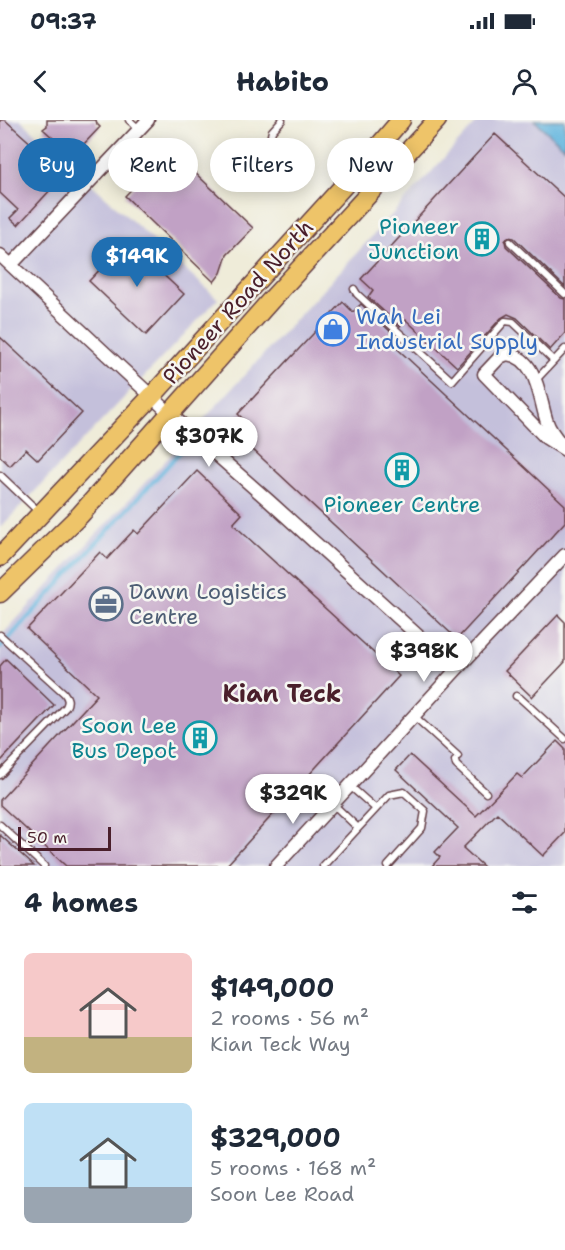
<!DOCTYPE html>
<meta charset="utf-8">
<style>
:root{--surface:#fff;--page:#f6f6f7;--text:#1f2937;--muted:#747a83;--accent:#1f6fb2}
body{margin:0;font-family:"Shantell Sans",sans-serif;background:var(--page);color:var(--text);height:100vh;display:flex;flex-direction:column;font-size:22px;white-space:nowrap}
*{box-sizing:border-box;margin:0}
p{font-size:20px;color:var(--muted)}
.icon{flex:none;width:33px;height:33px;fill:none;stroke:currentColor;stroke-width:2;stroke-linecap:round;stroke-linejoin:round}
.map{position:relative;height:746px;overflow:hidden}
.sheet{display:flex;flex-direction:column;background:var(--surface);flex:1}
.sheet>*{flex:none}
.banner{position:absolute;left:18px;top:18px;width:530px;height:54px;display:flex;gap:12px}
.scale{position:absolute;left:18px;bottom:15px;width:93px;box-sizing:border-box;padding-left:6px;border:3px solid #4a1f2b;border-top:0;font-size:16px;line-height:21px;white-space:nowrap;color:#4a1f2b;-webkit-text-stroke:4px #f6f6f2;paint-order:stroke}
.price{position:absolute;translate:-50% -51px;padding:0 14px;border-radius:21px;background:#fff;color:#222;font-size:20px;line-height:39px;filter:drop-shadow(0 2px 3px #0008)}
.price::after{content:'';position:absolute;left:50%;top:36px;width:18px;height:14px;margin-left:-9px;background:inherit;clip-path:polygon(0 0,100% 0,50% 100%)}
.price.active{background:var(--accent);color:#fff}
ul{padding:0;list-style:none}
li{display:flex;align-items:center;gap:18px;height:150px;padding:0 24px}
li span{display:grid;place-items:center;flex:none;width:168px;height:120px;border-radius:9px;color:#555}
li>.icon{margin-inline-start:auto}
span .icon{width:72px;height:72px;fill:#fffc;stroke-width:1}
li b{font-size:26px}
h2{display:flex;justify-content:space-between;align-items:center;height:72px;padding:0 24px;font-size:26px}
.tag{padding:0 21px;border-radius:27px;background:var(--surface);box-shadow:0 3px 15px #0003;font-size:21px;line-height:54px}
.tag.active{background:var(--accent);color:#fff}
.status{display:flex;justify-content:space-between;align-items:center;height:42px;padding:0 30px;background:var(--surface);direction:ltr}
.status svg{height:16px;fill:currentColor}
header{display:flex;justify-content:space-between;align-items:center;height:78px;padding:0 24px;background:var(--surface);font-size:27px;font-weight:700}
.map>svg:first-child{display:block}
.industrial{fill:#c4c0db}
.water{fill:#62b5de;stroke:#566a84;stroke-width:1.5}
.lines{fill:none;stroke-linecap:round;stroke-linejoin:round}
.stream{stroke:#62b5de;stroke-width:4}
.building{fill:#c1a1c5}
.lane-casing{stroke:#633e45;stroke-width:9}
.street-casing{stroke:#633e45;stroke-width:15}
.primary-casing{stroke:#633e45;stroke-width:21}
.lane{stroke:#fff;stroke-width:6}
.street{stroke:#fff;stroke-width:12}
.primary{stroke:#eec469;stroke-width:18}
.labels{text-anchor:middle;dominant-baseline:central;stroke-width:5;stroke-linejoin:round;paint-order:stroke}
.culture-label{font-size:22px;fill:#0d838f;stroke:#f6f6f2;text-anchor:end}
.street-label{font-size:22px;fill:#4a1f2b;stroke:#f6f6f2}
.shop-label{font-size:22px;fill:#366cbe;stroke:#f6f6f2;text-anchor:start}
.service-label{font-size:22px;fill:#4e5e75;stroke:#f6f6f2;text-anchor:start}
.neighbourhood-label{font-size:24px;font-weight:bold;fill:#4a1f2b;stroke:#f6f6f2}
</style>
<div class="status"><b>09:37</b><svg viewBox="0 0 49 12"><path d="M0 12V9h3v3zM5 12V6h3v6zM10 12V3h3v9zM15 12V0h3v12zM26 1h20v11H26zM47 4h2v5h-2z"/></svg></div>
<header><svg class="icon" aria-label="back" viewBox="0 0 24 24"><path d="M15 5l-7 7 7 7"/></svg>Habito<svg class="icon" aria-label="person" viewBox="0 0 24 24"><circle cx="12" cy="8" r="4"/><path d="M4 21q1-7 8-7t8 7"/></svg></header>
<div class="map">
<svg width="565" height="746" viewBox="0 0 565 746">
<rect width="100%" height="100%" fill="#f6f6f2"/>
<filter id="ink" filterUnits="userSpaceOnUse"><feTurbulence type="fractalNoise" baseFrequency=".0167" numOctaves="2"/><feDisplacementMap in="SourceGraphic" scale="12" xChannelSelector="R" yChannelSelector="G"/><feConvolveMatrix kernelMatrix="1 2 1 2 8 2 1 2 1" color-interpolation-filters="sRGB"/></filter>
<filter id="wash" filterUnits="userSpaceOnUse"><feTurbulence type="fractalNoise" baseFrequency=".008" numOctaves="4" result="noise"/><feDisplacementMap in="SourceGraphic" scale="24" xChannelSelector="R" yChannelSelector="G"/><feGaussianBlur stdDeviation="1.35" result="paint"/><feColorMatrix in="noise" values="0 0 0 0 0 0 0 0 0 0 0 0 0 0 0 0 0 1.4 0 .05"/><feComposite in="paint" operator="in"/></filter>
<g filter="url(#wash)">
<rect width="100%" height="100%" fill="#efecd9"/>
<path class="industrial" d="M0,0H21L218,179L0,408Z
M479,0H540L565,23V746H0V517L183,322Z"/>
<path class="water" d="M534,0H565V28Z"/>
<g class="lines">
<path class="stream" d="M0,528L186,326"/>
</g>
<g id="blocks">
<path class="building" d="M0,0H5L65,54L18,105L10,98L18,90L0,73Z
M47,0H96L97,4L100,7L82,26L79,24H66L63,27L43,9L47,6Z
M495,14L565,78V167L514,118L508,117L505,121L506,126L561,178L565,179V213L550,230L517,198L508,194L501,198L457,247L406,200L400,206L368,177L373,170L361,159Z
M170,29L253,108L227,135L221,153L214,162L125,76Z
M127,121L184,174L146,215L89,161Z
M343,182L353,192L361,184L393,214L388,220L565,385V402L457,519L238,316L249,305L238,294Z
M0,217L82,293L38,340L26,329L10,346L0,336Z
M197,351L242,394L233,404L399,556L226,746H66L0,685V680L97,575L27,509L100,432L107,439L134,410L138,414Z
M558,495L565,502V542L532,577L505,551Z
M6,539L54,585L0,642V546Z
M557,621L565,629V713L543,736L497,693L463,728L483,746H432L440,737L435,732L458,708L396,650L410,635L476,696L517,654L522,658Z
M0,715L34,746H0Z"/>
</g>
</g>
<g filter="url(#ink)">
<use href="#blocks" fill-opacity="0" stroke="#633e45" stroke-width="1.5"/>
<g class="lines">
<defs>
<path id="lane" d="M129,0L139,9
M273,44L271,15L272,11L282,0
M510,122L565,174
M354,169L357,174L452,261L505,201L513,202L554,241
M536,260L565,229
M0,355L39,392
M0,515L64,573C68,578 69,581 66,587L0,655
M516,576L520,578L565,619
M414,596L458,636
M455,641L456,645L486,673
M350,666L376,689
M333,684L358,708
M0,705L44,746
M323,746L389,675L404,672L425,691L422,708L388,746"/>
<path id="street" d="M0,135L177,300L269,381L456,550
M11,145L148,0
M565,329C559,321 550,312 547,302C539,279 538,238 507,234L500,237L484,254L546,318L565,330
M276,746L456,550L565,435"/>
<path id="primary" d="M0,437L152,276L359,49L401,0
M0,473L80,395L271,180L437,0"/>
</defs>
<use href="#lane" class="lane-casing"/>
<use href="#street" class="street-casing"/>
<use href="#primary" class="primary-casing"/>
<use href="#lane" class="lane"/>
<use href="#street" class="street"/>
<use href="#primary" class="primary"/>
</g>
</g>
<defs>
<symbol id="building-ring" viewBox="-11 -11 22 22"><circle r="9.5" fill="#f6f6f2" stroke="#0f9aa8" stroke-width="1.5"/><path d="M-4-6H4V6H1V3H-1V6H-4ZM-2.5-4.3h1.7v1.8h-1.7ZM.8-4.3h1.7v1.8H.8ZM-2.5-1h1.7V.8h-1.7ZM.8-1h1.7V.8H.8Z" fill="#0f9aa8"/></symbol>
<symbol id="shop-ring" viewBox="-11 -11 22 22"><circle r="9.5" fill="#f6f6f2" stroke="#3f7fe0" stroke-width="1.5"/><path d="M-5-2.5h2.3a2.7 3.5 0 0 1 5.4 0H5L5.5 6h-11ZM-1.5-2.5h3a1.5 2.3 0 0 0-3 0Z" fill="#3f7fe0"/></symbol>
<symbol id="office-ring" viewBox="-11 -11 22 22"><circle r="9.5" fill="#f6f6f2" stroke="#5c6f8a" stroke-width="1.5"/><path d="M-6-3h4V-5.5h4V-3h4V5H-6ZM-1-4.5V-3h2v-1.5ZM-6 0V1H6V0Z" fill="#5c6f8a"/></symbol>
</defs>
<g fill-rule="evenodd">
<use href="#building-ring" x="463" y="100" width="38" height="38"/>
<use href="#shop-ring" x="314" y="190" width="38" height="38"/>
<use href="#building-ring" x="383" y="331" width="38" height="38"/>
<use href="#office-ring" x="87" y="465" width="38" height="38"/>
<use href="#building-ring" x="181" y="599" width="38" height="38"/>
</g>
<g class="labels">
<g class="culture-label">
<text x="459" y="106">Pioneer<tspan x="459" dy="25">Junction</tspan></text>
<text x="402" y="384" text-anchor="middle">Pioneer Centre</text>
<text x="177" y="605">Soon Lee<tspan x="177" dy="25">Bus Depot</tspan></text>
</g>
<g class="street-label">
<text transform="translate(238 182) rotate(-48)">Pioneer Road North</text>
</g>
<g class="shop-label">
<text x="356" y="196">Wah Lei<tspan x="356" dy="25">Industrial Supply</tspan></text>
</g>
<g class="service-label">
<text x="129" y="471">Dawn Logistics<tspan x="129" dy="25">Centre</tspan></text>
</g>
<g class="neighbourhood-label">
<text x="282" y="574">Kian Teck</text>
</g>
</g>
</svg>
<div class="scale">50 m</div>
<b class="price active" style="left:137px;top:168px">$149K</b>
<b class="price" style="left:209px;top:348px">$307K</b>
<b class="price" style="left:424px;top:563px">$398K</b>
<b class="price" style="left:293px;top:705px">$329K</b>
<div class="banner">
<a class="tag active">Buy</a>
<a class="tag">Rent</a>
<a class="tag">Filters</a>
<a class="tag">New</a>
</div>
</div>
<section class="sheet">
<h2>4 homes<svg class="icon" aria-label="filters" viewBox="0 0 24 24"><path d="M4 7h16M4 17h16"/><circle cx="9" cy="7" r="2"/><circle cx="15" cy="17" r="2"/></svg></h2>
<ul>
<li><span style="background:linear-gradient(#f6c9c9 70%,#c2b280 0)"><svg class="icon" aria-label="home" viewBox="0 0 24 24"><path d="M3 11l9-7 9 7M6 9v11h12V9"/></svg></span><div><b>$149,000</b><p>2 rooms · 56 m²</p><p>Kian Teck Way</p></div></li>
<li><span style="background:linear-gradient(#bfe0f5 70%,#9aa5b1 0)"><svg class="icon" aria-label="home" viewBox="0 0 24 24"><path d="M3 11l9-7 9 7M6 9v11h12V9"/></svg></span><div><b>$329,000</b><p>5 rooms · 168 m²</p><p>Soon Lee Road</p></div></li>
</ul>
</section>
